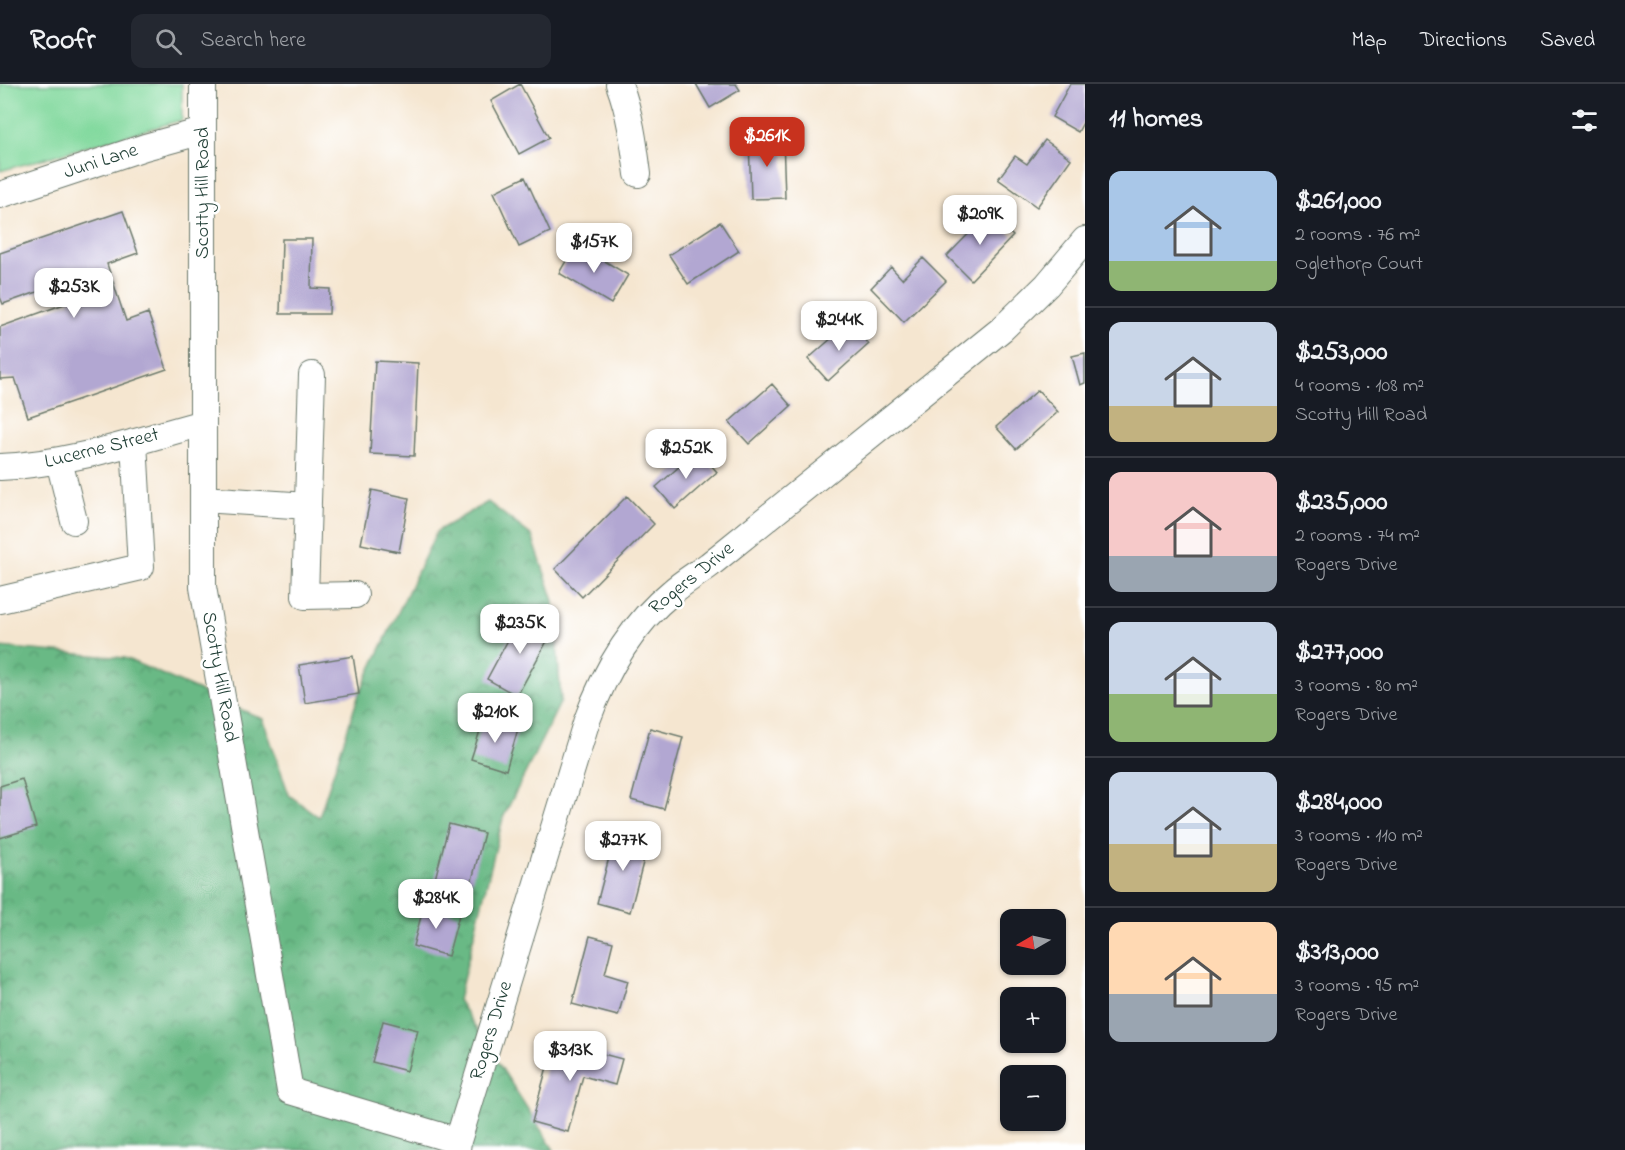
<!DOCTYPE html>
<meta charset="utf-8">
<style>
:root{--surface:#171b24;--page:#242831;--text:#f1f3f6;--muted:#9ea1a6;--line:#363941;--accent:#c8321e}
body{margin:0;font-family:"Indie Flower",sans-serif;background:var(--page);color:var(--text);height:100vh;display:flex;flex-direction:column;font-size:22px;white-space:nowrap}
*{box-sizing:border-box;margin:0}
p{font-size:20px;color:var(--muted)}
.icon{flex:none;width:33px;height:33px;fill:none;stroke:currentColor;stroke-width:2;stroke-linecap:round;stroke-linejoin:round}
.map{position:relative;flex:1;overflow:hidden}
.side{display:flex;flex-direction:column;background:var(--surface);width:540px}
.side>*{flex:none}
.needle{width:39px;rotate:261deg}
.controls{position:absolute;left:1000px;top:825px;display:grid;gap:12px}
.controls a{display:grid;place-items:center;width:66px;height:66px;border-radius:12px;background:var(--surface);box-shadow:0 2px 4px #0004;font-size:30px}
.price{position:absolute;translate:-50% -51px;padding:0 14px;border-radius:12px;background:#fff;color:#222;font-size:20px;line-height:39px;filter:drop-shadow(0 2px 3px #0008)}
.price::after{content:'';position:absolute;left:50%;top:36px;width:18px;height:14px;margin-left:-9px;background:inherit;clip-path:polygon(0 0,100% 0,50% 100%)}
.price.active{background:var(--accent);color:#fff}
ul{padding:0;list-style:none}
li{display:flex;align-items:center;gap:18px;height:150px;padding:0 24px}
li+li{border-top:2px solid var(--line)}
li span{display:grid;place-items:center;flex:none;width:168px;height:120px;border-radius:12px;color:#555}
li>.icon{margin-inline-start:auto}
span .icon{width:72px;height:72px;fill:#fffc;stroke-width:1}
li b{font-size:26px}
h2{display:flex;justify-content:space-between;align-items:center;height:72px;padding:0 24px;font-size:26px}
header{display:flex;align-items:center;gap:36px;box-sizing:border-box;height:84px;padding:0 30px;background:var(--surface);border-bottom:2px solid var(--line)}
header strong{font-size:28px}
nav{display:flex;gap:33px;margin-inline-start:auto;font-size:21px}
.search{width:420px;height:54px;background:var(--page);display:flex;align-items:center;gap:15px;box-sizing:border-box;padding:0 21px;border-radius:12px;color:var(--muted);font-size:22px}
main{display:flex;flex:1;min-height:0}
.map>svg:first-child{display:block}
.forest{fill:url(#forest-crowns);stroke:#447b5c;stroke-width:1.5}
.green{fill:#82d99e;stroke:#508b69;stroke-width:1.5}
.building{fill:#b2a7d2}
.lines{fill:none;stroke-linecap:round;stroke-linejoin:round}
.minor-casing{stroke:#6a786b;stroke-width:28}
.minor{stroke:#fff;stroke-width:26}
.labels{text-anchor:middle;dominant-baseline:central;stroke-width:5;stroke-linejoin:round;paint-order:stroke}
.street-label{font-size:20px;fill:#1f3d34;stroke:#fff}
</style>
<header>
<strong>Roofr</strong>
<div class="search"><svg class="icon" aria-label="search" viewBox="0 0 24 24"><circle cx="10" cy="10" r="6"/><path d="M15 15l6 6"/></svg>Search here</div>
<nav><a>Map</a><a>Directions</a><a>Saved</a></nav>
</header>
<main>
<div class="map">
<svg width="1085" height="1066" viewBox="0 0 1085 1066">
<defs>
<pattern id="forest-crowns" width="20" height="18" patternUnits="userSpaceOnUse" patternTransform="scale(1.5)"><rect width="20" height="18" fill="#69b985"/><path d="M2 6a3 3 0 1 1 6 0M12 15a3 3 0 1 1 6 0" fill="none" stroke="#56986e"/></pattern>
</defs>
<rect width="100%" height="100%" fill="#fff"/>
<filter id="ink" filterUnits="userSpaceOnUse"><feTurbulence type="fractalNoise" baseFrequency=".0167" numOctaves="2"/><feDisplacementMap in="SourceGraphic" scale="12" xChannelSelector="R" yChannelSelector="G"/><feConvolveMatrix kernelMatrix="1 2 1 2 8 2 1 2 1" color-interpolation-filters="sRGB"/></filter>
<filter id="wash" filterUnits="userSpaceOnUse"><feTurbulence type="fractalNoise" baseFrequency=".008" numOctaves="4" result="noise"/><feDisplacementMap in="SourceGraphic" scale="24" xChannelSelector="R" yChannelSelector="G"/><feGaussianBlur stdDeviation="1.35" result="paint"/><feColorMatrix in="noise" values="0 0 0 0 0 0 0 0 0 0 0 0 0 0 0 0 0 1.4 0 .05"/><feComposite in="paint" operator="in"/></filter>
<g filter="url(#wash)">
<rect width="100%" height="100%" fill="#f5e6d0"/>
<path class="forest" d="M488,418L532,452L554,517L561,617L503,734L458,916L554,1066H0V563L125,574L263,635L289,711L319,733L359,610L437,447Z"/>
<path class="green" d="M0,0H182V36L0,87Z"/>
<g id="blocks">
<path class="building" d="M520,0L549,54L519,70L491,17Z
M696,0H736L740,6L710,24Z
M1070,0H1085V35L1078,48L1052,33Z
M783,53L785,114L751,115L749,55Z
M1045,56L1071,75L1037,123L998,95L1015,72L1027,80Z
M525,93L550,148L519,163L494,108Z
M123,127L138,169L107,180L126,237L148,229L167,285L28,333L15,294L0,295V243L70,218L63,199L3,220L0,213V169Z
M989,129L1013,152L971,196L947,172Z
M720,138L739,167L688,200L669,171Z
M282,155H312L311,204L330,205L329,230H280Z
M576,160L628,191L611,220L559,189Z
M923,174L946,197L904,238L871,204L891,183L902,195Z
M850,238L869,260L828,297L808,275Z
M1085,269V299L1080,301L1072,272Z
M375,277L418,279L414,372L370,370Z
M772,300L791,322L749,360L729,338Z
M1038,306L1058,328L1016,365L996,343Z
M698,366L717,388L675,425L656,403Z
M372,406L409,414L399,468L361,460Z
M627,412L654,440L582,513L555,485Z
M522,530L553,546L517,612L487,595Z
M353,572L359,610L305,619L299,581Z
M484,634L518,645L506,686L471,675Z
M650,644L683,653L664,725L631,716Z
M22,695L36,743L0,754V702Z
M449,740L484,749L469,808L434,799Z
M616,747L649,756L630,828L597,819Z
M424,821L459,831L448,872L413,862Z
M590,852L613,858L605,890L628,897L618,932L572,920Z
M383,937L418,946L407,987L372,978Z
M554,957L622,975L615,1001L583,992L568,1048L532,1038Z"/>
</g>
</g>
<g filter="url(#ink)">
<use href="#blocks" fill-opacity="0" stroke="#6a786b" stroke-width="1.5"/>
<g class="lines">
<defs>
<path id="minor" d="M203,0V503L290,1007L458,1057
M619,0C630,29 634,59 638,90
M0,111L145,63L203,47
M312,291L305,512L355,511
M59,377L74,437
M0,383C70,380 136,357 203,339
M203,415L308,422
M0,516L141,483L134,358
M457,1066L458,1057L586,639C604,589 630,542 672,508C683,498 697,490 709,481L1002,245L1047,201L1085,156"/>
</defs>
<use href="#minor" class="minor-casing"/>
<use href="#minor" class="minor"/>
</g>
</g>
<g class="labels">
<g class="street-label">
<text transform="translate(101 78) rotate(-18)">Juni Lane</text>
<text transform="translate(203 109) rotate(-90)">Scotty Hill Road</text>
<text transform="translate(102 365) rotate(-14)">Lucerne Street</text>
<text transform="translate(692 495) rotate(-39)">Rogers Drive</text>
<text transform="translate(219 593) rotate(80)">Scotty Hill Road</text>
<text transform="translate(492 947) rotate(-73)">Rogers Drive</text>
</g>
</g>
</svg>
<div class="controls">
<a><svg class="needle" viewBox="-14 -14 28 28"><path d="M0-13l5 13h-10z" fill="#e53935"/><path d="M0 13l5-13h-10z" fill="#9ea1a6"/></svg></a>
<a>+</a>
<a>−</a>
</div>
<b class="price active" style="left:767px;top:84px">$261K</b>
<b class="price" style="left:980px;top:162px">$209K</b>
<b class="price" style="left:594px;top:190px">$157K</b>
<b class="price" style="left:74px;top:235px">$253K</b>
<b class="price" style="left:839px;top:268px">$244K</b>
<b class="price" style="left:686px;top:396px">$252K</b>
<b class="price" style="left:520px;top:571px">$235K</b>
<b class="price" style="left:495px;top:660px">$210K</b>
<b class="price" style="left:623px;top:788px">$277K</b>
<b class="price" style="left:436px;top:846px">$284K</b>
<b class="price" style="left:570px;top:998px">$313K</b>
</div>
<section class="side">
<h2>11 homes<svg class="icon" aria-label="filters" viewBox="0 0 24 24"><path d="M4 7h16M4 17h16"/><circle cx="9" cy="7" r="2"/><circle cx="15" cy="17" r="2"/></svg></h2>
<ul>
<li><span style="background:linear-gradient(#a9c7e8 75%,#8fb573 0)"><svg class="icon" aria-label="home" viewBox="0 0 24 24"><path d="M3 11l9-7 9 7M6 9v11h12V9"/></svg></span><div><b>$261,000</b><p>2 rooms · 76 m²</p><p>Oglethorp Court</p></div></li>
<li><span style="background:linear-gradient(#c9d6e8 70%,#c2b280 0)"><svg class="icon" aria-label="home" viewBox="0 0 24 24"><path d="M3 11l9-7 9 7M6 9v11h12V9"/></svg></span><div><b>$253,000</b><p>4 rooms · 108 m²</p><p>Scotty Hill Road</p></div></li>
<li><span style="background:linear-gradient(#f6c9c9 70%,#9aa5b1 0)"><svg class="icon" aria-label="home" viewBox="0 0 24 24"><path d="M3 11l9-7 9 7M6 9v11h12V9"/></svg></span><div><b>$235,000</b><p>2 rooms · 74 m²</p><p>Rogers Drive</p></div></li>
<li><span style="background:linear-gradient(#c9d6e8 60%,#8fb573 0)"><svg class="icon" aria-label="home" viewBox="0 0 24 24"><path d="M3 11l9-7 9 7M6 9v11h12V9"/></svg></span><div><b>$277,000</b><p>3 rooms · 80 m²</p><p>Rogers Drive</p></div></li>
<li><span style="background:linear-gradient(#c9d6e8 60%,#c2b280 0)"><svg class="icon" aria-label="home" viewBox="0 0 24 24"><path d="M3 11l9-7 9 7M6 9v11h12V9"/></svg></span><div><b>$284,000</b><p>3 rooms · 110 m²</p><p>Rogers Drive</p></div></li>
<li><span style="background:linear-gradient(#ffd9b3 60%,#9aa5b1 0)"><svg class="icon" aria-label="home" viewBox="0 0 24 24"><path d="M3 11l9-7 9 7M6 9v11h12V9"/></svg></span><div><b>$313,000</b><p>3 rooms · 95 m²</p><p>Rogers Drive</p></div></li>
</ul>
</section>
</main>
